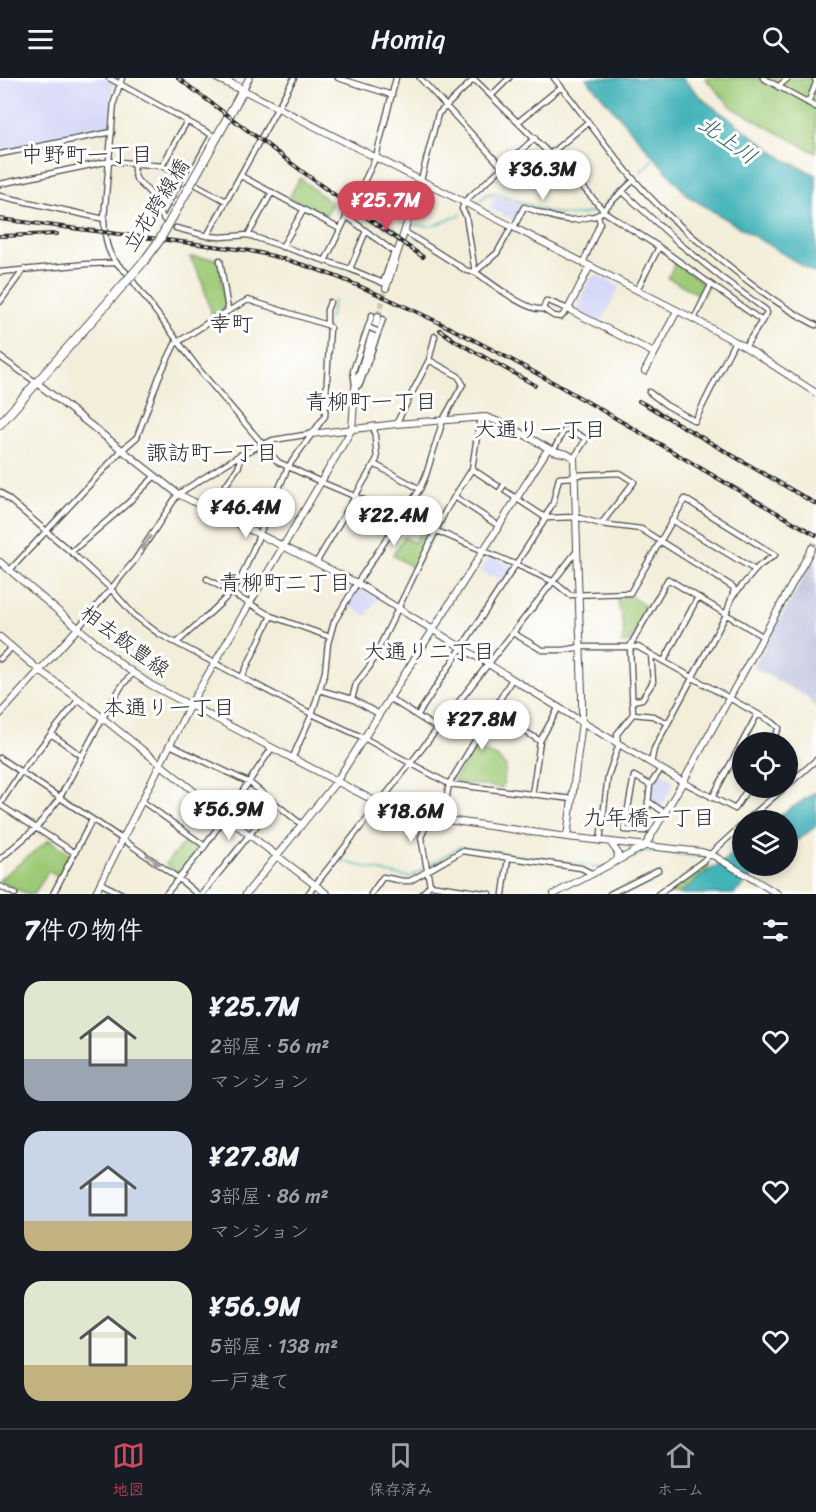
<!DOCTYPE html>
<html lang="ja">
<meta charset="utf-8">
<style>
:root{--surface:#171b24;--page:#242831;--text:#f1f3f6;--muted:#9ea1a6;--line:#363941;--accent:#d1495b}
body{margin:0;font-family:Sriracha,"Klee One",sans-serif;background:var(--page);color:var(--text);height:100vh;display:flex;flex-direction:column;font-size:22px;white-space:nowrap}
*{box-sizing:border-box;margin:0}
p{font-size:20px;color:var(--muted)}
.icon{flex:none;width:33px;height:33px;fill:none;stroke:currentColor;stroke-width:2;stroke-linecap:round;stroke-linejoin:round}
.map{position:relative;height:816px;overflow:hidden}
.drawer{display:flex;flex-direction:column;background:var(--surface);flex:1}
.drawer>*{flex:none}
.buttons{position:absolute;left:732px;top:654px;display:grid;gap:12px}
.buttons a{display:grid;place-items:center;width:66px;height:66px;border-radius:50%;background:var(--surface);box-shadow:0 3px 9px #0003;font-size:30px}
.price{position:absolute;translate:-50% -51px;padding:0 14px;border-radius:21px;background:#fff;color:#222;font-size:20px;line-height:39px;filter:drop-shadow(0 2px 3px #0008)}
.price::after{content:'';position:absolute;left:50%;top:36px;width:18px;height:14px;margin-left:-9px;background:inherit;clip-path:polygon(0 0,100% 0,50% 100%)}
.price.active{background:var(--accent);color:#fff}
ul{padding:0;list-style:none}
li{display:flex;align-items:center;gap:18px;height:150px;padding:0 24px}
li span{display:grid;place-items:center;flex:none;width:168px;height:120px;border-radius:18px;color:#555}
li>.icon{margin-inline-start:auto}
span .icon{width:72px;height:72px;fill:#fffc;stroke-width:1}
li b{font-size:26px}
h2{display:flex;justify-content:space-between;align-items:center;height:72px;padding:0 24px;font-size:26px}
header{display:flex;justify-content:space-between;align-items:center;height:78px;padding:0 24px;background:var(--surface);font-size:27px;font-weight:600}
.tab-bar{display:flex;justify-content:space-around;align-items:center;height:84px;border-top:2px solid var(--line);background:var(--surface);font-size:16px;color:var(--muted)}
.tab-bar a{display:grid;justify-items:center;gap:3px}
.tab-bar .active{color:var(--accent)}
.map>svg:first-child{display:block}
.built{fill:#d6d8f8}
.industrial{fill:#bec3dd}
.green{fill:#9eca77;stroke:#647a51;stroke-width:1.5}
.water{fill:#43b3b9;stroke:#376f72;stroke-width:1.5}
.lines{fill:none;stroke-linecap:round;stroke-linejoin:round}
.stream{stroke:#43b3b9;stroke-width:1.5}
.secondary-tunnel{stroke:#cbc7b7;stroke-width:6;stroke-dasharray:6 3;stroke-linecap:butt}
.street-casing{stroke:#494845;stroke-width:7}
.secondary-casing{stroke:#494845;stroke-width:8}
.highway-casing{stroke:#494845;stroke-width:10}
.street{stroke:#fff;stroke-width:4.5}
.secondary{stroke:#fff;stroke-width:6}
.highway{stroke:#fff;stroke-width:8}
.rail-casing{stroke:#2b2b2b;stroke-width:4}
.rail{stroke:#fff;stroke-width:1.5;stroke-dasharray:4.5;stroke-linecap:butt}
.street-bridge-casing{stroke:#494845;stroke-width:7;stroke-linecap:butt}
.highway-bridge-casing{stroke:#494845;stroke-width:10;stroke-linecap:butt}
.street-bridge{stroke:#fff;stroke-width:4.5}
.highway-bridge{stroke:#fff;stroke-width:8}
.oneway{fill:#a0a0a0}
.labels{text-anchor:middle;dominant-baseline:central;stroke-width:6;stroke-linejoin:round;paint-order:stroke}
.street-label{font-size:21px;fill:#2b2b2b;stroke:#fff}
.water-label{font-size:22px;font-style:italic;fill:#356164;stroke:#fff}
.neighbourhood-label{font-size:22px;fill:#2b2b2b;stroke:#fff}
</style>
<header><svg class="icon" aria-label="menu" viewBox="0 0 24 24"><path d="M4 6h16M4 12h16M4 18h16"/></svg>Homiq<svg class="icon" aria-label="search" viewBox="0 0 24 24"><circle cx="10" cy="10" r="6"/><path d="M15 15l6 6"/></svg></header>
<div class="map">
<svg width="816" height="816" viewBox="0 0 816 816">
<rect width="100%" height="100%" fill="#fff"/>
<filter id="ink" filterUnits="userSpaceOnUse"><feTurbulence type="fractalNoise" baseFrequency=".0167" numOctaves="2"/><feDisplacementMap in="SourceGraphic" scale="12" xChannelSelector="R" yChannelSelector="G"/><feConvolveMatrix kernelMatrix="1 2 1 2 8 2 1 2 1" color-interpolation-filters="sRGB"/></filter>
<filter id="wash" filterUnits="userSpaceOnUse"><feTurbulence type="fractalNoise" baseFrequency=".008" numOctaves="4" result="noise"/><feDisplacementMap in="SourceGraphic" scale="24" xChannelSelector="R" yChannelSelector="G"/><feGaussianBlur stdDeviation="1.35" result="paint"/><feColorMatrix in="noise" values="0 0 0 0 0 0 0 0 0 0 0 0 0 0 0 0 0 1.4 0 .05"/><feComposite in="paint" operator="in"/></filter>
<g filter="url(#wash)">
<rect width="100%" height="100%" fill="#f3eeda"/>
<path class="built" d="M9,0H104L113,5V8L109,52L0,73V3Z
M495,118L524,127L516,143L490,131Z
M598,197L620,209L601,245L579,233L578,227L591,199Z
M490,478L511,487L512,490L503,503L491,497L490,499L480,492Z
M359,509L378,521L366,539L347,526Z
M660,694L672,701L673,707L661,729L650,722L651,711Z"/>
<path class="industrial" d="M816,477V631L807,619L753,589Z"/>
<path class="green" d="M705,0H816V75L733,30Z
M300,100L332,126L324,139L289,120Z
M190,179L219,181L226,231L212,238L202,202Z
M676,184L707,208L702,218L668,200Z
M423,450L433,456L415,491L393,477L404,459L414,465Z
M630,518L648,530L629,564L622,565L624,551L617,520Z
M473,670L497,679L506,689L502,710L453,704Z
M49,762L71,776L59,799L48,793L34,816H28L0,804V801Z
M186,762L199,771L178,797L166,786Z
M709,786L706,794L681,816H668Z"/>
<path class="water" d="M586,0H682L705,23L784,81L816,97V196L688,118Z
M816,714V748L788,769V742H773Z
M742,764V788H764L734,816H679L706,794L722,785Z"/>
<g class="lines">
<path class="stream" d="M641,93L655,79
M478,124L486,117L495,115C527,124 566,149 598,131
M604,126L629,103
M401,144L404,145
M411,147L430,148
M433,148L462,136
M330,240L334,222
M338,782L396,797L410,799L460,769L599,789
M610,790H613L646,773L705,779"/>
</g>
</g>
<g filter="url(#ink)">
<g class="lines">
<path class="secondary-tunnel" d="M378,238L386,210
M812,470L816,462"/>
<defs>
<path id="street" d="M109,0L214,58
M122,0L114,24L104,141C105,164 107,179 126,194L201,294L278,384L321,404L517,487L554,504L570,517L630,515L685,421L775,477L759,488L732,519
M294,0L207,158L221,159L248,157L350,191L383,205L394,174L346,138
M338,0L392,17
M420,0L502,89
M473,0L581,107L603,132L634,102
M554,0C582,34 607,71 637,105C664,136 696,162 729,188C756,210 784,231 816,247
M763,0L816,29
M778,9L788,0
M491,18L509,0
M808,25L816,5L815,0
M518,44L561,9
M0,76L112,54
M550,76L587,45
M134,86C133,109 146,105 154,121C158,129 159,135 165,143L212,57
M162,88L187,43
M241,98L340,151
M421,102L438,36L474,1
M0,106L110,83L162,88L226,123
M623,114L680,166L722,200L766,232L767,235L745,269
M0,118L104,141
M514,149L524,129C550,137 563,147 590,139C596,138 598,137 603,133L659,169L762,243
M176,150L207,158
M405,154L467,193L475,194C490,204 527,234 543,231
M248,157L272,114
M282,169L303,133
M220,182L228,232
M325,183L376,79L396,0
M583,185L600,145L598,137
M350,191L366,153
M0,194L87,186L114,185
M475,194L466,138L462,131L465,123L535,60
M475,194L497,175L512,148
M637,212L659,169
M546,223H548L568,231L561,239L554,238L543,231Z
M0,224L24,191
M694,241L711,207
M0,279L37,305
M355,307L353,293L372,237
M355,310L360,306L383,241
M649,314L666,327L695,343L735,263
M396,346L429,282L435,258
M553,373L564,353L569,351L586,361L574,380
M374,386L420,411
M472,391L546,440
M574,397L620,395L634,404L601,446
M0,414L71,474L108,508L134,537L159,556L312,636L364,660L449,706L572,721
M455,419L499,448
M209,431L239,388L240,377
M545,439L553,425L559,400L574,399
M672,442L755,492
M71,474L128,425L154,399
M316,485L377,381L374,348
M10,492L122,372L137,359L159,299L175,266L212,242L248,222L327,247
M207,501L271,538L330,559
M78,550L135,482L178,416L240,377L273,362L311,356
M513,555L542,572H564L581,569H638L772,644L779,650L772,664
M177,565C199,543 224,527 241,500L288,389L325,338L330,249L327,247V232L330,224
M0,581L12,569
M664,583L698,519
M242,599L271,538
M319,612L352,621L379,636
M389,620L438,651
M352,621L356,606L370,588L446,432L472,391L480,339
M632,623L642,621L653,604L651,576
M493,633L540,663
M633,636L653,638L668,645
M417,638L546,440L576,439L601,446L641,451L733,509L734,512L726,537L654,671L651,685
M51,656L82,678
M170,667L250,705L301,746
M0,680L122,761L178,800L197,816
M292,681L312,636L325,594L328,565L334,544L357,505L420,411L426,397L443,342L463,306L458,298L429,282
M683,704L735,731L748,710
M650,707L634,698L624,752L645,753L650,707L661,691
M788,707L816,682
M532,717L540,663L559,629
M712,720L757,637
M142,723L205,768
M648,723L665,735
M0,726L20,695L79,621
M0,727L75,775
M443,741L449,706L512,601
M747,742L784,710
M600,763L608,698L618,669L617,656L633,636L630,568L668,501L762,558
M0,781L36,750L59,721L102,641L121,609L133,595
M100,805L122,816
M430,807L490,816
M0,808L15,816
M53,816L92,742
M166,816L205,768L272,670
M202,816L275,725
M308,816L577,473
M371,816L383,799L403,803H410L462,773L581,790L593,796
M422,816L430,807L421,759L430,740
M503,816L508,780
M610,816L658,792
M658,816L703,783L742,747"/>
<path id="secondary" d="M249,0L243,12L694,241L745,269L816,315
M590,188L568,231L654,275
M386,210L421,102
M645,293L677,233
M37,305L178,416L357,505L582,644L683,704
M311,356L396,346L486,339L507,347L553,373L567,376L574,380L582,616V644L567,759
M0,484L122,587L151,607L398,735L567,759L702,774L714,778L778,816
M0,559L40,593L79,621L226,739L327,816
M0,636L78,550
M610,764L618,775L617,783
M95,816L190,627L352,351L355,310L378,238
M246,816L336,704L548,371
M554,816L645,768L683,704L812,470"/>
<path id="highway" d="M217,59L243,12L218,0
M0,346L96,238"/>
</defs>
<use href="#street" class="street-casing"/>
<use href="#secondary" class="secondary-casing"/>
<use href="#highway" class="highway-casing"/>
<use href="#street" class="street"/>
<use href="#secondary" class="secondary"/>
<use href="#highway" class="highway"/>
<defs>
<path id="rail" d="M178,0L319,106L423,179
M0,141L245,172C307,183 363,209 419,235C557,300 684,383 816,457
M0,158L57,156
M440,252L457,264L535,307
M639,323L816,426"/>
</defs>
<use href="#rail" class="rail-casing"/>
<use href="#rail" class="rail"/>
<defs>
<path id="street-bridge" d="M370,250L377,253
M500,413L504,407"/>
<path id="highway-bridge" d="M96,238L145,182L159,163L217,59"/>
</defs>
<use href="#street-bridge" class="street-bridge-casing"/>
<use href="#highway-bridge" class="highway-bridge-casing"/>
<use href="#street-bridge" class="street-bridge"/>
<use href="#highway-bridge" class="highway-bridge"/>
</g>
<defs><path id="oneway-solid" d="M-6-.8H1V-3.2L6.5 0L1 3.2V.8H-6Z" transform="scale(1.5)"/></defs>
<g class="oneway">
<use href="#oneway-solid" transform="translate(146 465) rotate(123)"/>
<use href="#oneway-solid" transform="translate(153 782) rotate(35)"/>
</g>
</g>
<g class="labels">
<g class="street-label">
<text transform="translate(156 127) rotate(-58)">立花跨線橋</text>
<text transform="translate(125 563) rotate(37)">相去飯豊線</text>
</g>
<g class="water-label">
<text transform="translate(728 62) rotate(36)">北上川</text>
</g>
<g class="neighbourhood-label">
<text x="87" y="76">中野町一丁目</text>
<text x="231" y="245">幸町</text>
<text x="371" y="323">青柳町一丁目</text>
<text x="540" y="351">大通り一丁目</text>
<text x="212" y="374">諏訪町一丁目</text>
<text x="285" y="504">青柳町二丁目</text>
<text x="429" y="573">大通り二丁目</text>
<text x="169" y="629">本通り一丁目</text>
<text x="649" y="739">九年橋一丁目</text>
</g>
</g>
</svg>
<div class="buttons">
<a><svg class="icon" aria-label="locate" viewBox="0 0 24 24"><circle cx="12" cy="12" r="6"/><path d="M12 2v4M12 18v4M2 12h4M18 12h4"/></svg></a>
<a><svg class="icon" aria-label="layers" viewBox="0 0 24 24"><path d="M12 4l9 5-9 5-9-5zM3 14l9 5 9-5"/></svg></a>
</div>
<b class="price" style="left:543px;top:123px">¥36.3M</b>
<b class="price active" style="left:386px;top:154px">¥25.7M</b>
<b class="price" style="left:246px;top:461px">¥46.4M</b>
<b class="price" style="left:394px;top:469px">¥22.4M</b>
<b class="price" style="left:482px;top:673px">¥27.8M</b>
<b class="price" style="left:229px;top:763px">¥56.9M</b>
<b class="price" style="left:411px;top:765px">¥18.6M</b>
</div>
<section class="drawer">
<h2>7件の物件<svg class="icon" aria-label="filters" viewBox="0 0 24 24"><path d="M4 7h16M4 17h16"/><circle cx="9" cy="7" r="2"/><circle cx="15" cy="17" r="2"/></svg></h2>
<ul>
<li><span style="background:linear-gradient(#dfe7d0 65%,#9aa5b1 0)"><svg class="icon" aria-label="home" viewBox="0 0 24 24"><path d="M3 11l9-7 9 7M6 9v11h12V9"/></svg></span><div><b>¥25.7M</b><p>2部屋 · 56 m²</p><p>マンション</p></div><svg class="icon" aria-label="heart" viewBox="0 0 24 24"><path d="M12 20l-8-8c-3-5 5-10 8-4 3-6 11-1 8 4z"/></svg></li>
<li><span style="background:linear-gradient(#c9d6e8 75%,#c2b280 0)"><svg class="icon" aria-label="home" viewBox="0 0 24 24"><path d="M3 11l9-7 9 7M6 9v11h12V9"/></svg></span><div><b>¥27.8M</b><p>3部屋 · 86 m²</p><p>マンション</p></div><svg class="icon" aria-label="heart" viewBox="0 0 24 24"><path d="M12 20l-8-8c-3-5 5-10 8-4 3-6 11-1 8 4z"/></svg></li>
<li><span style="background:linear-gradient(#dfe7d0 70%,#c2b280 0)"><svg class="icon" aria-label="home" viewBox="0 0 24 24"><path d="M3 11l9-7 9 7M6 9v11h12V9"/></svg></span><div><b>¥56.9M</b><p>5部屋 · 138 m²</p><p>一戸建て</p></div><svg class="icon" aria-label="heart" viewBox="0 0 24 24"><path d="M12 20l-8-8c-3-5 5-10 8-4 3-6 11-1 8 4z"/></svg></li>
</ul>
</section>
<nav class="tab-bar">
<a class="active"><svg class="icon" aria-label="map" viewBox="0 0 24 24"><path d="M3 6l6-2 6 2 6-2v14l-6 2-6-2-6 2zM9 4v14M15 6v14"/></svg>地図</a>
<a><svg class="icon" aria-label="saved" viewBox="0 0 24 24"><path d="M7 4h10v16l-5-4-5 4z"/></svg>保存済み</a>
<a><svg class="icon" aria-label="home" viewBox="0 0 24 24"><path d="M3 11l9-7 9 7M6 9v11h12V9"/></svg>ホーム</a>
</nav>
